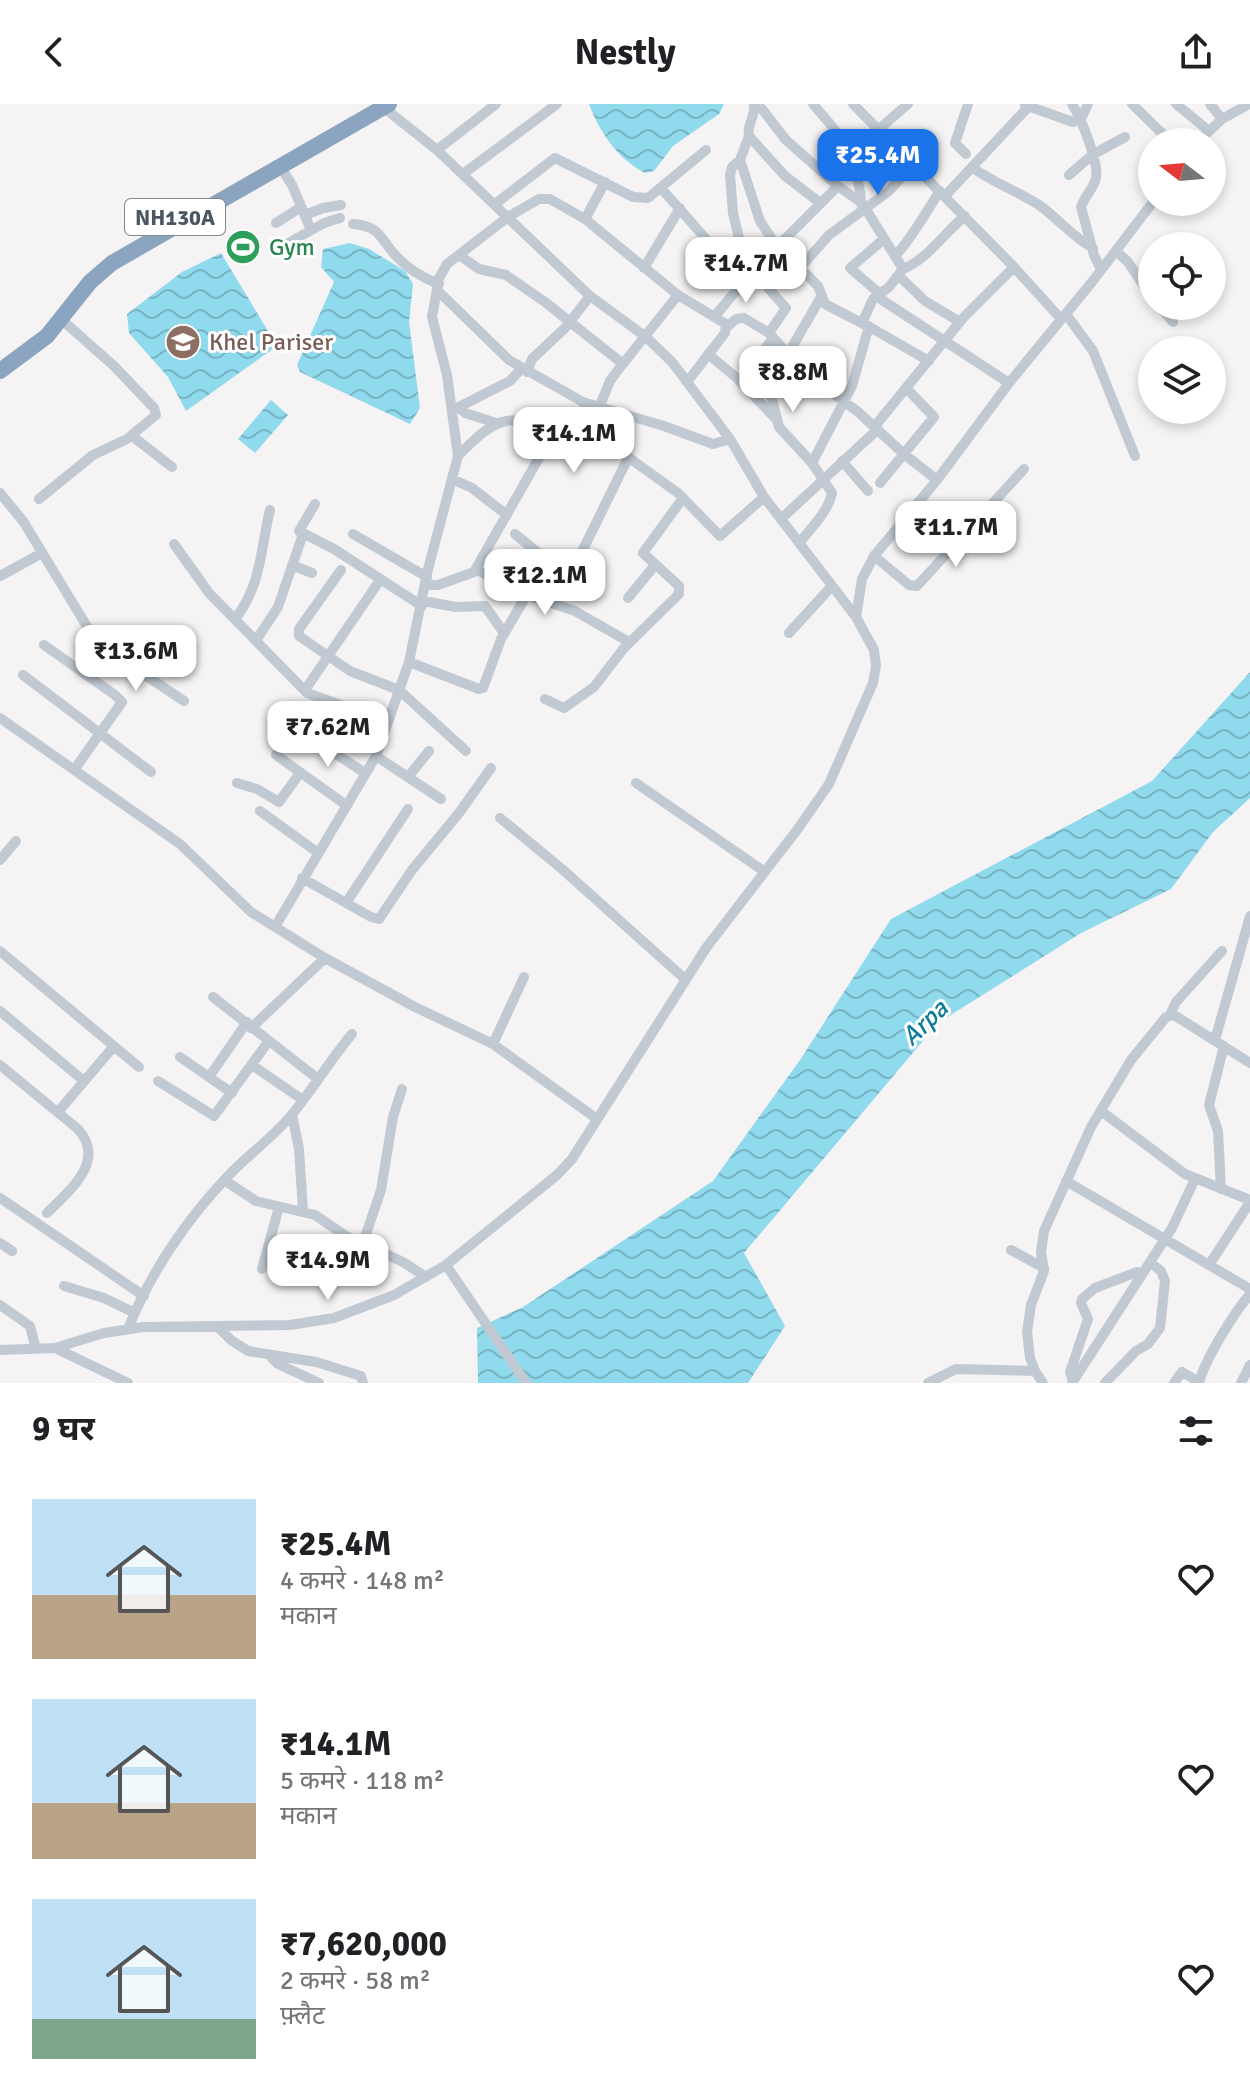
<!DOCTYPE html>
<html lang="hi">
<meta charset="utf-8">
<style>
:root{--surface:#fff;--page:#f6f6f6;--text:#202124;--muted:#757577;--accent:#1a73e8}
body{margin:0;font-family:Signika,"Noto Sans Devanagari",sans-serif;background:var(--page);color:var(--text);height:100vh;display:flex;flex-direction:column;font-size:30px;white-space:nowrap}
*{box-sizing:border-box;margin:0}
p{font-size:26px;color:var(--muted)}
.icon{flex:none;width:44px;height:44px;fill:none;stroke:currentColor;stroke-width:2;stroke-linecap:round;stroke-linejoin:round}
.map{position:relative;height:1279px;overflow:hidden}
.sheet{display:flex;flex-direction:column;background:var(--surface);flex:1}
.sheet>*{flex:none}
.needle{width:52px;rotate:286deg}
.tools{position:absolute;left:1138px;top:24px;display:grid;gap:16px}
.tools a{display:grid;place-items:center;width:88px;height:88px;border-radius:50%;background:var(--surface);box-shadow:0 4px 12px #0003;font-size:40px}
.price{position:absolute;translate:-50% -68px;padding:0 18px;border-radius:16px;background:#fff;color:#222;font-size:26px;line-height:52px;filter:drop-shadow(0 2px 4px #0008)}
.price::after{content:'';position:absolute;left:50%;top:48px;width:24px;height:18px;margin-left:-12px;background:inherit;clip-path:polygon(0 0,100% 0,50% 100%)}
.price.active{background:var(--accent);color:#fff}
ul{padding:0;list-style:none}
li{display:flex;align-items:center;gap:24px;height:200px;padding:0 32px}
li span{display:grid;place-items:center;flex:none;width:224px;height:160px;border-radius:0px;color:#555}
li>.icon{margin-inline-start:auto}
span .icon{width:96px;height:96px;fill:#fffc;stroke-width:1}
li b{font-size:34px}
h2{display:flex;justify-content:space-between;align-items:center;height:96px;padding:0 32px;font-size:34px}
header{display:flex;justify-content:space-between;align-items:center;height:104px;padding:0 32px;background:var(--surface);font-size:36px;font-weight:700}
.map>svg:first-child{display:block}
.water{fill:url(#water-waves)}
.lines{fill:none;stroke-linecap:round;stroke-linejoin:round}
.minor{stroke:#c1cad2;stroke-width:10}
.highway{stroke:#8ba5c1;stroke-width:16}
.labels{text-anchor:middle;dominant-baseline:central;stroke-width:6;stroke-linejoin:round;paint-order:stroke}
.shield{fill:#fff;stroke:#808990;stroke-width:2}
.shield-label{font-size:22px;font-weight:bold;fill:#4a5661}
.leisure-label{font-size:24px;fill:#27864d;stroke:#fff;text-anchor:start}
.education-label{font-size:24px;fill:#785e54;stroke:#fff;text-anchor:start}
.water-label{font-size:26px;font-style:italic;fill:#0c7c9b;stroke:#fff}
</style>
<header><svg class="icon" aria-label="back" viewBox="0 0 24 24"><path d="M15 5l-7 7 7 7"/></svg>Nestly<svg class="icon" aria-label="share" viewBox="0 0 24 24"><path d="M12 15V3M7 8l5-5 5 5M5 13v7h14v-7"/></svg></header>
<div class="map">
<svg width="1250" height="1279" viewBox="0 0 1250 1279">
<defs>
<pattern id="water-waves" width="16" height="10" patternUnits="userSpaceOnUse" patternTransform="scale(2)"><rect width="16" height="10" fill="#90daee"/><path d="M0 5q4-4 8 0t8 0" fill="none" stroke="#78b4c4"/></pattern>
</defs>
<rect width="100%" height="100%" fill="#f5f3f3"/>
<path class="water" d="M589,0H724L719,10L673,42L654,67L645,69C617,54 600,29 589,0Z
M350,139L369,145L405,167L413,180L409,218L420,304L410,320L300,268L297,261L334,178L321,163L323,145Z
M221,149L277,242L186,307L168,273L129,229L127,210L182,168Z
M271,296L288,311L255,349L238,335Z
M1250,568V694L1213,728L1171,785L1081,829L938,919L744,1149L785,1222L748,1279H478L477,1224L523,1203L713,1077L800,956L891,815L1152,677Z"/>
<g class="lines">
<path class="minor" d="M754,0C756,12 746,22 749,32L785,72L819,98
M813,0C821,10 830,19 837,29C850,47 861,79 861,100
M853,0L1014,163L1061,215
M1072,0C1081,14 1099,58 1096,74C1094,84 1084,93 1081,103L1094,151L1101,166
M1132,0L1171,38
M1176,0L1209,27
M1210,0L1222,15
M1025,1L1073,18L1081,15L1088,0
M383,3L437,46L590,192L646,233L672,258L730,335L764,393L856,513L874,546L876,562L873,579L829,680L797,726L706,844L572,1055L557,1071L446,1161L526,1279
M762,5L786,36L838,82L778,142
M878,26L908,0
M749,32L740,56L760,117L773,137L818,182L825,200L875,226L929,257
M1198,38L1222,15L1249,0
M437,46L496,0
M966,50L955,39L968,0
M740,56L732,63L730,71L733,109L742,146L769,185L786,204L769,229
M280,62L292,81L311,126
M973,64C994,79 1017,87 1039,101C1058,114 1072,133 1093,144
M463,70L557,0
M1069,71L1092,51L1125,33
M838,82L862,99L903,165L889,183L873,195L862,219
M661,84L713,143L743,180
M945,92L1031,0
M495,100L555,54L633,93L648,94L706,46
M305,111L323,104L341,101
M585,115L605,78
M276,119L301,103
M353,120C381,122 380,135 396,152C408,165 423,174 439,180
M283,142L324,119L340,114
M1116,147L1128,158L1152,194
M459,151L479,165L506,171L545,198L623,260
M895,152C913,133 925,109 940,87
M749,157L773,137
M644,164L680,104
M800,164L829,131L889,87L913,60
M903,165C928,155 944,129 965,112
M899,172L925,197L960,218
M438,187L509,256L583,298L664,322L713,340L730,335
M879,189L850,164L884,135
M876,192L1009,279
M1159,202L1173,218
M1066,210L1093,247L1135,352
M715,212L734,189L757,169
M727,223L736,215L744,214L769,229L807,271L857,307L904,350L937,376
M773,234L756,257L767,275L779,323L812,359L832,389C828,408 811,424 799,439
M708,250L738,275L777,316
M788,250L821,193
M527,268L532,255L565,224L590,192
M459,303L465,309L496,319
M599,304L610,277L618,266L678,191
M453,306L510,277L521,265
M579,310L607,338L678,389L720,432L764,393
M875,322L963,214L1014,163
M132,332L172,363
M551,335L571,354L599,331
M458,352C491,318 510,303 554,330
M842,357L868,387
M812,359L852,282L869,222
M452,375L472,384L507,411
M880,379L934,313L907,285
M0,389L23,417L97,539L184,597
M39,395L93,351L127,335L156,311L154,304L114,262L62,216
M315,400L299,427L334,445L422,502
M781,415L878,325
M353,430L427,473
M515,430L547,456L591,480
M174,440L209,489L307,589L388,618
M874,452L909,481L917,482L1024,365
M292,461L312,469
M476,465L515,487L575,507L629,538
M341,466L299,525V532L350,567L399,586L466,647
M571,470L628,354
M0,472L42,449
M425,481H438L474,468L548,338L560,323L590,301
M628,494L655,461
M423,497L456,503L485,502L504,529
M856,513L862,475L874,452L937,376L1009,279L1092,178L1153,98
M235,515C262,480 260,447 270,406
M789,529L832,482
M257,535L278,503L303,430
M44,541L115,591L122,598L74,666
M409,558L479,585L483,584L501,535L547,456
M23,571L151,668
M305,586L380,476
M545,595L564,604L594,583L624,544L679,490V482L643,449L683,394
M0,614L180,740L251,808L325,854L415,903L493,940L597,1015
M309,632L365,669
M276,651L346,701
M376,652L441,695
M408,673L429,647
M237,679L257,685L279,698L300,669
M636,679L765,768
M260,707L317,748
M500,714L562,765L685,875
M0,756L16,737
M302,774L371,813L379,815L412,766L459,709L491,664
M346,799L408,705
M275,823L376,652L409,558L427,469L458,352L447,271L432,213L439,174L447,160L508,113L539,95H550L585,115L678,191L726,220L725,229L687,278
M0,847L139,963
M213,893L318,975
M0,907L84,977
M1170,911L1176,898L1222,847
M251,924L325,854
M1215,936L1250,812
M493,940L524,873
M180,953L232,989
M0,961L78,1025C107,1057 69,1087 47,1109
M252,961L303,996
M209,973L247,918
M158,977L214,1012L268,938
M1101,1007L1185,1070L1250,1096
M58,1008L114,942
M292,1010L299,1045L303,1107
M224,1076L256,1097L315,1111L346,1132L403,1158L426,1173
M1066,1077L1250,1185
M1221,1085L1218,1027L1209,1001L1224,942
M0,1094L144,1192
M0,1139L12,1147
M363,1139L381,1086L393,1013L402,985
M1011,1146L1044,1164
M1209,1161L1250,1098
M262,1165L279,1103
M64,1182L104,1194L135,1209
M0,1201L30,1222L36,1245
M218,1223L231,1236L248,1247L316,1258L361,1272L363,1279
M128,1225C150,1169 187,1115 228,1072C249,1050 275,1032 294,1008C314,983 331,955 352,930
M55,1244L128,1279
M0,1246L55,1244L104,1229L143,1223L290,1221L334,1214L394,1191L446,1161
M271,1253L278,1260L319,1279
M1073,1277L1070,1268L1088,1215L1081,1199L1082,1195L1095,1184L1137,1168L1143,1169
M928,1279L956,1265L1035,1267
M1043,1279L1035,1267L1030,1254L1027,1228L1031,1201L1044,1167L1041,1148L1044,1127L1091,1023L1131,956L1166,913L1174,911L1250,959
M1072,1279L1172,1124L1195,1075
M1105,1279L1136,1247L1148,1240L1160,1224L1165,1177L1161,1167L1150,1158
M1174,1279L1182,1268L1199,1278
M1199,1279C1205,1255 1234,1209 1250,1190
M1241,1279L1250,1261"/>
<path class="highway" d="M0,267L47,232L90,178L112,159L389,0"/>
</g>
<defs>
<symbol id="stadium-disc" viewBox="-11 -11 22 22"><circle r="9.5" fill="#2e9e5b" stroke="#fff"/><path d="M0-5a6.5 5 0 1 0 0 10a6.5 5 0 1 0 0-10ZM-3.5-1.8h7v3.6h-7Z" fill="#fff"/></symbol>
<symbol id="university-disc" viewBox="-11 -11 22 22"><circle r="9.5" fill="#8d6e63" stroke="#fff"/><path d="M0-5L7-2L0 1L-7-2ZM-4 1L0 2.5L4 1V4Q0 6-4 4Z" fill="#fff"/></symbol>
</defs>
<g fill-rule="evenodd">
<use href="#stadium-disc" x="223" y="123" width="40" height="40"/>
<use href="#university-disc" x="163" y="218" width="40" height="40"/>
</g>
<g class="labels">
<rect class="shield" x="125" y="95" width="100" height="36" rx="6"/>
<g class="shield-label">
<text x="175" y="113">NH130A</text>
</g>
<g class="leisure-label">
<text x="269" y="143">Gym</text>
</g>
<g class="education-label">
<text x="209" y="238">Khel Pariser</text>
</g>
<g class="water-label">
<text transform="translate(925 919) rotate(-44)">Arpa</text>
</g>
</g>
</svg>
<div class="tools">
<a><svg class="needle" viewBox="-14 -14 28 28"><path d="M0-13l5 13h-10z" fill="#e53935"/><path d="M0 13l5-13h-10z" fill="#757577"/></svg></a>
<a><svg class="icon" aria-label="locate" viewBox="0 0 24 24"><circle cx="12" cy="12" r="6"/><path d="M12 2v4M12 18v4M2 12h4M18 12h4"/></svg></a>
<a><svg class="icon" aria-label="layers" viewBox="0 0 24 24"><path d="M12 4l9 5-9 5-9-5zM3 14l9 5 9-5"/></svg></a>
</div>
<b class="price active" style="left:878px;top:93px">₹25.4M</b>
<b class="price" style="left:746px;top:201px">₹14.7M</b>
<b class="price" style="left:793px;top:310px">₹8.8M</b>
<b class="price" style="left:574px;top:371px">₹14.1M</b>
<b class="price" style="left:956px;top:465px">₹11.7M</b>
<b class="price" style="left:545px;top:513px">₹12.1M</b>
<b class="price" style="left:136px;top:589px">₹13.6M</b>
<b class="price" style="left:328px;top:665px">₹7.62M</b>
<b class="price" style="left:328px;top:1198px">₹14.9M</b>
</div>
<section class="sheet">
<h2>9 घर<svg class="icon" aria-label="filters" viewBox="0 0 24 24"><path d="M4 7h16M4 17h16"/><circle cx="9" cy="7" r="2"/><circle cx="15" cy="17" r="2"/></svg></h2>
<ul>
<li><span style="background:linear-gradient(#bfe0f5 60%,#b9a48a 0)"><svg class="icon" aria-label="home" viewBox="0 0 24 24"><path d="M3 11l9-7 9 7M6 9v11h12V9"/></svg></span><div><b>₹25.4M</b><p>4 कमरे · 148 m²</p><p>मकान</p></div><svg class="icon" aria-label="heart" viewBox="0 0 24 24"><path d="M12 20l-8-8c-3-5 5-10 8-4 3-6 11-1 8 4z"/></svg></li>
<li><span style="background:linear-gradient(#bfe0f5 65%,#b9a48a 0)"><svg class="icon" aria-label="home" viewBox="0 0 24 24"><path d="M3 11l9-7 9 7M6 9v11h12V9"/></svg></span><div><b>₹14.1M</b><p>5 कमरे · 118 m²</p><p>मकान</p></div><svg class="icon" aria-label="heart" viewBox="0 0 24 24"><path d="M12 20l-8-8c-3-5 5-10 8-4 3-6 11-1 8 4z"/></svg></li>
<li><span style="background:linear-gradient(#bfe0f5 75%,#7fa58c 0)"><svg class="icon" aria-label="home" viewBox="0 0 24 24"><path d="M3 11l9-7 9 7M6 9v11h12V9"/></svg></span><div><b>₹7,620,000</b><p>2 कमरे · 58 m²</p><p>फ़्लैट</p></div><svg class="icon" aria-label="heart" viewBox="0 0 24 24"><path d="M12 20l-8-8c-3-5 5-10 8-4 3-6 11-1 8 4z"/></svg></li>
</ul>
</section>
